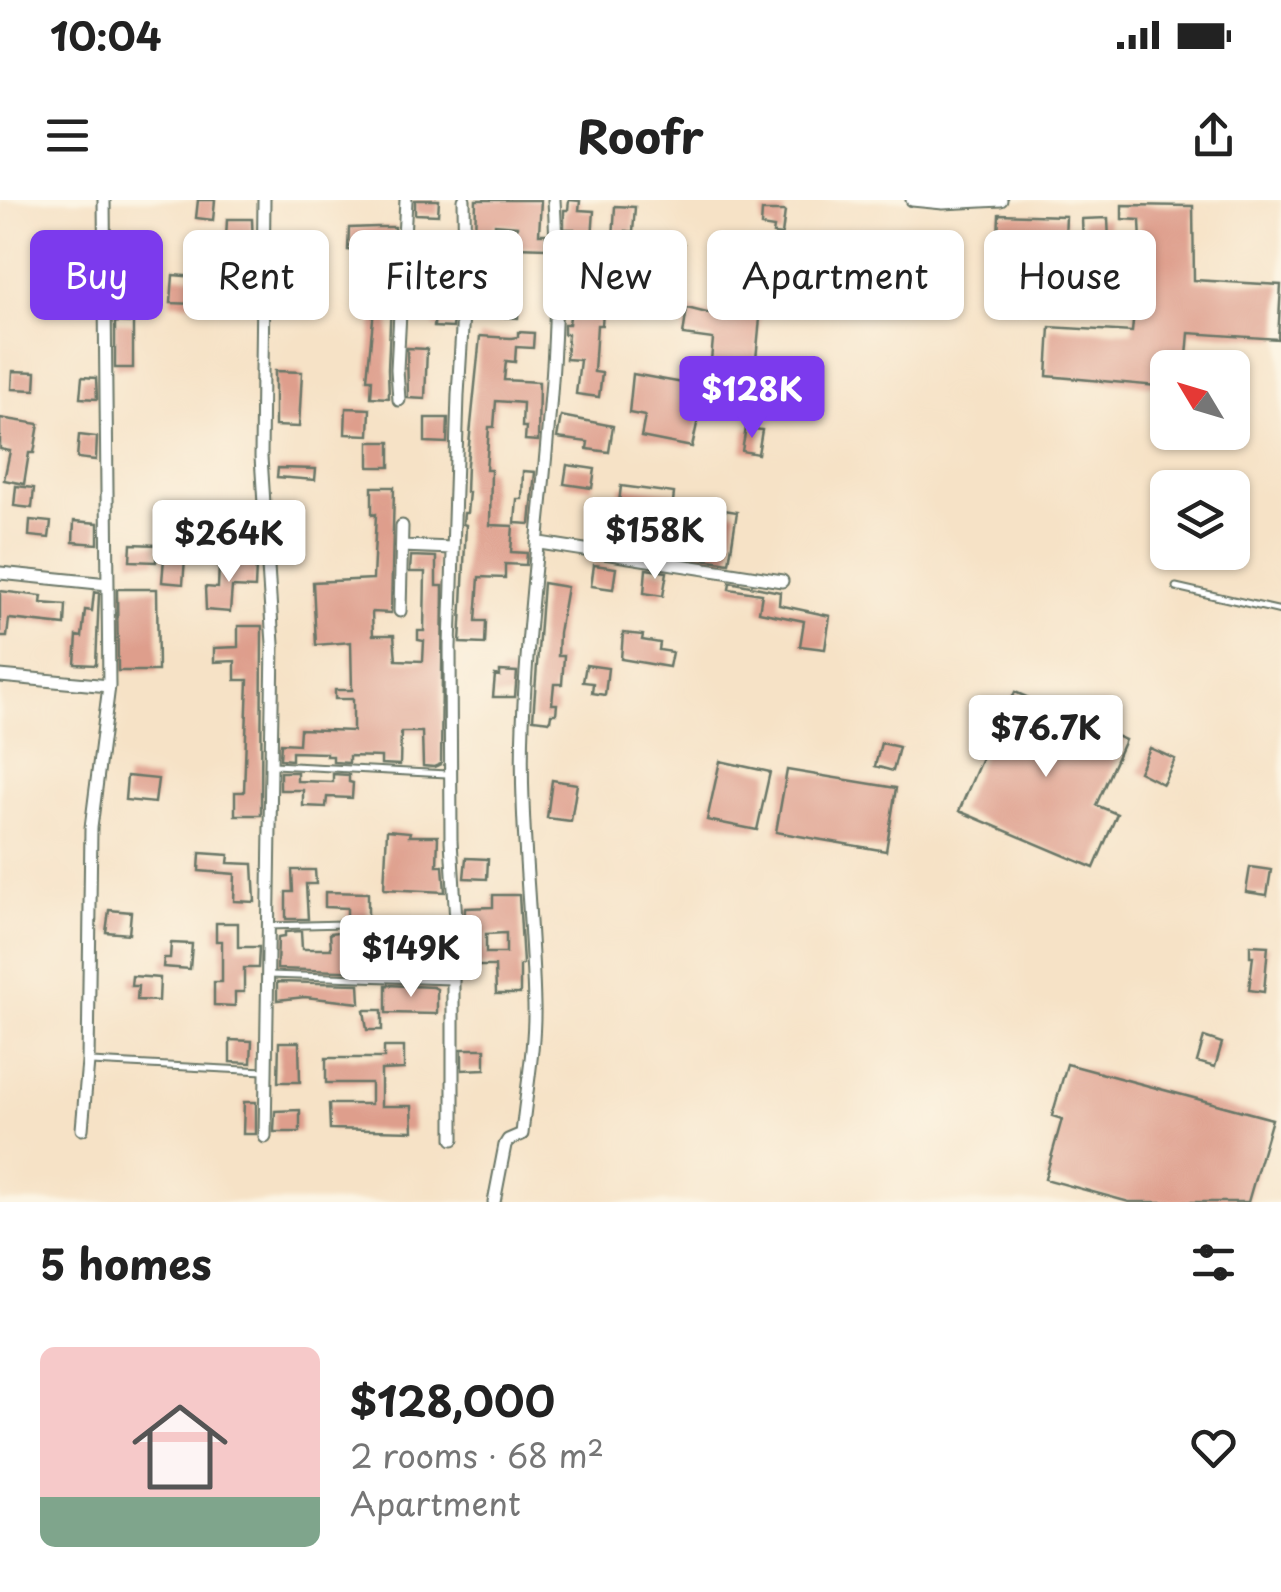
<!DOCTYPE html>
<meta charset="utf-8">
<style>
:root{--surface:#fff;--page:#f6f6f6;--text:#222;--muted:#767676;--accent:#7c3aed}
body{margin:0;font-family:"Playpen Sans",sans-serif;background:var(--page);color:var(--text);height:100vh;display:flex;flex-direction:column;font-size:38px;white-space:nowrap}
*{box-sizing:border-box;margin:0}
p{font-size:32px;color:var(--muted)}
.icon{flex:none;width:55px;height:55px;fill:none;stroke:currentColor;stroke-width:2;stroke-linecap:round;stroke-linejoin:round}
.map{position:relative;height:1002px;overflow:hidden}
.side{display:flex;flex-direction:column;background:var(--surface);flex:1}
.side>*{flex:none}
.hud{position:absolute;left:30px;top:30px;width:1222px;height:90px;display:flex;gap:20px}
.needle{width:65px;rotate:308deg}
.tools{position:absolute;left:1150px;top:150px;display:grid;gap:20px}
.tools a{display:grid;place-items:center;width:100px;height:100px;border-radius:15px;background:var(--surface);box-shadow:0 2px 8px #0004;font-size:50px}
.price{position:absolute;translate:-50% -85px;padding:0 22px;border-radius:10px;background:#fff;color:#222;font-size:32px;line-height:65px;filter:drop-shadow(0 2px 5px #0008)}
.price::after{content:'';position:absolute;left:50%;top:60px;width:30px;height:22px;margin-left:-15px;background:inherit;clip-path:polygon(0 0,100% 0,50% 100%)}
.price.selected{background:var(--accent);color:#fff}
ul{padding:0;list-style:none}
li{display:flex;align-items:center;gap:30px;height:250px;padding:0 40px}
li span{display:grid;place-items:center;flex:none;width:280px;height:200px;border-radius:15px;color:#555}
li>.icon{margin-inline-start:auto}
span .icon{width:120px;height:120px;fill:#fffc;stroke-width:1}
li b{font-size:42px}
h2{display:flex;justify-content:space-between;align-items:center;height:120px;padding:0 40px;font-size:42px}
.chip{padding:0 35px;border-radius:15px;background:var(--surface);box-shadow:0 2px 8px #0004;font-size:35px;line-height:90px}
.chip.selected{background:var(--accent);color:#fff}
.status{display:flex;justify-content:space-between;align-items:center;height:70px;padding:0 50px;background:var(--surface);direction:ltr}
.status svg{height:28px;fill:currentColor}
header{display:flex;justify-content:space-between;align-items:center;height:130px;padding:0 40px;background:var(--surface);font-size:45px;font-weight:700}
.map>svg:first-child{display:block}
.building{fill:#de9e8c;fill-rule:evenodd}
.lines{fill:none;stroke-linecap:round;stroke-linejoin:round}
.lane-casing{stroke:#6a7767;stroke-width:9}
.street-casing{stroke:#6a7767;stroke-width:15}
.lane{stroke:#fff;stroke-width:5}
.street{stroke:#fff;stroke-width:11}
</style>
<div class="status"><b>10:04</b><svg viewBox="0 0 49 12"><path d="M0 12V9h3v3zM5 12V6h3v6zM10 12V3h3v9zM15 12V0h3v12zM26 1h20v11H26zM47 4h2v5h-2z"/></svg></div>
<header><svg class="icon" aria-label="menu" viewBox="0 0 24 24"><path d="M4 6h16M4 12h16M4 18h16"/></svg>Roofr<svg class="icon" aria-label="share" viewBox="0 0 24 24"><path d="M12 15V3M7 8l5-5 5 5M5 13v7h14v-7"/></svg></header>
<div class="map">
<svg width="1281" height="1002" viewBox="0 0 1281 1002">
<rect width="100%" height="100%" fill="#fcf5e5"/>
<filter id="ink" filterUnits="userSpaceOnUse"><feTurbulence type="fractalNoise" baseFrequency=".01" numOctaves="2"/><feDisplacementMap in="SourceGraphic" scale="20" xChannelSelector="R" yChannelSelector="G"/><feConvolveMatrix kernelMatrix="1 2 1 2 8 2 1 2 1" color-interpolation-filters="sRGB"/></filter>
<filter id="wash" filterUnits="userSpaceOnUse"><feTurbulence type="fractalNoise" baseFrequency=".0048" numOctaves="4" result="noise"/><feDisplacementMap in="SourceGraphic" scale="40" xChannelSelector="R" yChannelSelector="G"/><feGaussianBlur stdDeviation="2.25" result="paint"/><feColorMatrix in="noise" values="0 0 0 0 0 0 0 0 0 0 0 0 0 0 0 0 0 1.4 0 .05"/><feComposite in="paint" operator="in"/></filter>
<g filter="url(#wash)">
<rect width="100%" height="100%" fill="#f6e2c6"/>
<g id="blocks">
<path class="building" d="M198,0H215L213,20L196,18Z
M415,0H439L438,15L415,14Z
M476,0H541L539,34H546V48L516,47L517,26L495,24L493,89L520,91L518,118L483,116L482,80H474Z
M569,0L580,1L579,10L594,11L592,38L613,39L615,6L635,7L633,32L626,31L622,84L593,82L592,101L620,103V112L603,111L602,125H597L594,172L602,173L599,197L576,194L580,160L566,159L568,134H564V124H569L575,79L585,80L587,61L572,60L574,29H564V10H568Z
M1122,5L1193,6L1194,80L1281,85L1278,139L1189,133L1186,168H1168V187L1047,176L1050,127L1132,132L1134,111L1144,112L1140,20L1122,19Z
M762,11H785L782,35L773,34L774,28L761,26Z
M999,14L1066,16L1064,64L997,63Z
M1108,18L1110,65H1084L1082,19Z
M227,19H252L254,75L243,74L241,106L220,104L222,81H231L234,40H226Z
M377,27H395L394,53L348,50L349,28Z
M414,33H434L429,87H411Z
M303,39L326,40L325,65L298,64V72L276,71L278,42L303,43Z
M668,41L684,44L683,72L664,69Z
M173,75L196,77V83H209L219,89L209,95L195,94L194,104L171,103Z
M377,79L392,80L388,169L389,198L371,197L372,179H367Z
M632,83L651,84L650,111L631,110Z
M436,91L455,92L453,128L434,127Z
M687,108L711,114L760,118L755,170L790,175L789,184H784L782,197L743,192L745,185L709,182L713,139L683,135Z
M115,122L133,123V168H115Z
M518,132L534,133L533,148L516,147L515,162L506,161L504,180L539,182L538,241L525,240L526,227H522L523,203L496,201L494,227H489L486,270H491L490,325L513,326L511,352L527,353L526,365L505,364V378L479,377L476,421H486L485,444L460,443L466,325L463,324L464,313H467L469,292H466L467,264L480,136L511,138L518,137Z
M407,148L427,149L425,199L408,198Z
M13,171L36,172L35,190L12,189Z
M275,171L302,172L299,227L275,226Z
M633,174L705,187L692,247L641,237L645,216L629,213Z
M82,177L96,178L97,199L80,198Z
M346,208L370,209L369,235L345,234Z
M561,216L613,226L609,252L587,249L588,242L557,238Z
M0,218L39,224L34,253H29L24,284L4,280L10,251L0,249Z
M425,218H448L447,243L425,242Z
M746,228L762,230L758,254L742,251Z
M79,235L97,237L96,260L77,258Z
M369,242H390V267H369Z
M567,265L595,269L592,288L564,284Z
M278,268L316,269L315,280L277,277Z
M523,271L535,272L530,324L515,323L517,299H522Z
M16,286L34,288L32,308L14,306Z
M621,286L674,293L673,302L737,312L729,363L614,345Z
M372,287H394L391,413L372,412L373,435H394L396,460L423,461L424,441L418,440V431H424L425,372H410L411,356L436,357V386H443L441,564L434,567L423,566L422,532H401L400,565L381,564V557L349,556V563L333,562V556H326V553L292,552V560L280,559L281,543L299,544L300,529L353,531V499H335V490H352L351,442L316,445L313,382L373,379L376,314L372,315Z
M30,320L51,322L49,338L29,336Z
M74,321L98,323V344L73,342Z
M131,344L157,345L156,362L130,361Z
M164,358L185,359L183,384L162,382Z
M219,363L256,366L255,388L232,387L230,412L206,410L205,387L218,388Z
M594,365L616,368L613,389L591,386Z
M646,369L667,372L663,396L644,393Z
M730,382L780,392L779,405L830,416L825,449L800,446L804,421L759,412L762,394L729,389Z
M543,383L567,387L559,433L558,456H564L562,484H554L552,504H557L556,514H551L550,521L533,519Z
M117,389H157L158,471H118Z
M0,391L42,396L41,403L66,405L65,425L9,419L7,437H0Z
M94,392L99,393L96,465L75,464L77,436L82,437L85,410L92,411Z
M238,426H262L261,615H235V592H244L248,480H235V461L214,462V448L238,447Z
M623,433L643,435L642,440L660,443L659,450L672,452L669,467L621,459Z
M586,465L608,468L605,495L592,493L593,483L583,482Z
M500,471L517,472L515,497H493L495,475L500,476Z
M1015,492L1125,540L1096,605L1117,614L1094,668L959,611L984,553L972,548L977,535L993,541Z
M881,543L899,547L893,571L875,566Z
M1150,548L1175,559L1163,584L1139,572Z
M720,561L770,572L757,630L707,620Z
M787,570L896,588L886,651L776,632Z
M280,572H297V581L333,582V574L349,575V582L353,583L352,598L327,597L326,607L303,606V590H280Z
M127,576L158,579L155,603L125,600Z
M552,580L577,584L571,621L547,618Z
M387,630L410,632L409,636H438L437,666H443L445,692L384,689Z
M200,653L229,655L228,663L253,664L255,702L234,701L235,674L199,671Z
M466,658L488,659L487,679L464,678Z
M1250,667L1271,670L1267,695L1246,692Z
M292,670H315L316,684H306L308,719H286V692H293Z
M325,692L368,693V717L347,718V708L325,707Z
M493,695H519L523,764L520,765V794H496L495,766H463L465,708L493,707ZM506,733V753H486V734Z
M109,710L131,712L129,734L106,732Z
M216,723H238V747H259L258,768H244V792H235V806L214,805V782H222V741H216Z
M446,728L445,751H410L411,769L433,768V774L277,769L278,737L285,736V732L301,731L302,749H331L330,733L355,730L356,746H367V751L385,750V729Z
M171,743L192,744L190,769L163,767L164,758H170Z
M1250,745L1268,746L1264,792L1249,790L1253,756H1250Z
M132,776L160,778L159,801L137,800L138,786H131Z
M277,782L359,784L360,803L305,797L277,800Z
M386,785L433,787L437,789V814L386,813Z
M364,810H382V830H367Z
M1204,837L1222,843L1215,867L1197,862Z
M230,840L252,841L251,863L230,862Z
M279,842H299L300,882H278Z
M384,847H404V869L381,870V906H412L413,931L330,929L329,904H371V883H326V858H384Z
M462,849H485V869L462,870Z
M1067,864L1272,919L1248,1002H1129L1045,979L1062,919L1052,916Z
M244,902H256V934H243Z
M300,910V932H274L275,911Z"/>
</g>
</g>
<g filter="url(#ink)">
<use href="#blocks" fill-opacity="0" stroke="#6a7767" stroke-width="2.5"/>
<g class="lines">
<defs>
<path id="lane" d="M1176,387L1281,411
M274,565L447,574
M269,726L456,721
M269,775L451,781
M91,862L264,871"/>
<path id="street" d="M264,0L261,257L273,444L265,937
M912,0L943,3L1001,0
M399,200L397,169L406,0
M540,343L782,381
M402,346L452,348
M0,373L108,384
M400,411L402,326
M0,476L109,486
M82,929L88,862L91,628L109,486L104,0
M453,939V782L456,721L451,641L450,447L458,195L465,80L464,0
M494,1002L505,945L508,940L522,934C526,892 535,847 534,805C532,711 519,618 523,524C530,349 565,175 554,0"/>
</defs>
<use href="#lane" class="lane-casing"/>
<use href="#street" class="street-casing"/>
<use href="#lane" class="lane"/>
<use href="#street" class="street"/>
</g>
</g>
</svg>
<div class="tools">
<a><svg class="needle" viewBox="-14 -14 28 28"><path d="M0-13l5 13h-10z" fill="#e53935"/><path d="M0 13l5-13h-10z" fill="#767676"/></svg></a>
<a><svg class="icon" aria-label="layers" viewBox="0 0 24 24"><path d="M12 4l9 5-9 5-9-5zM3 14l9 5 9-5"/></svg></a>
</div>
<b class="price selected" style="left:752px;top:241px">$128K</b>
<b class="price" style="left:655px;top:382px">$158K</b>
<b class="price" style="left:229px;top:385px">$264K</b>
<b class="price" style="left:1046px;top:580px">$76.7K</b>
<b class="price" style="left:411px;top:800px">$149K</b>
<div class="hud">
<a class="chip selected">Buy</a>
<a class="chip">Rent</a>
<a class="chip">Filters</a>
<a class="chip">New</a>
<a class="chip">Apartment</a>
<a class="chip">House</a>
</div>
</div>
<section class="side">
<h2>5 homes<svg class="icon" aria-label="filters" viewBox="0 0 24 24"><path d="M4 7h16M4 17h16"/><circle cx="9" cy="7" r="2"/><circle cx="15" cy="17" r="2"/></svg></h2>
<ul>
<li><span style="background:linear-gradient(#f6c9c9 75%,#7fa58c 0)"><svg class="icon" aria-label="home" viewBox="0 0 24 24"><path d="M3 11l9-7 9 7M6 9v11h12V9"/></svg></span><div><b>$128,000</b><p>2 rooms · 68 m²</p><p>Apartment</p></div><svg class="icon" aria-label="heart" viewBox="0 0 24 24"><path d="M12 20l-8-8c-3-5 5-10 8-4 3-6 11-1 8 4z"/></svg></li>
</ul>
</section>
